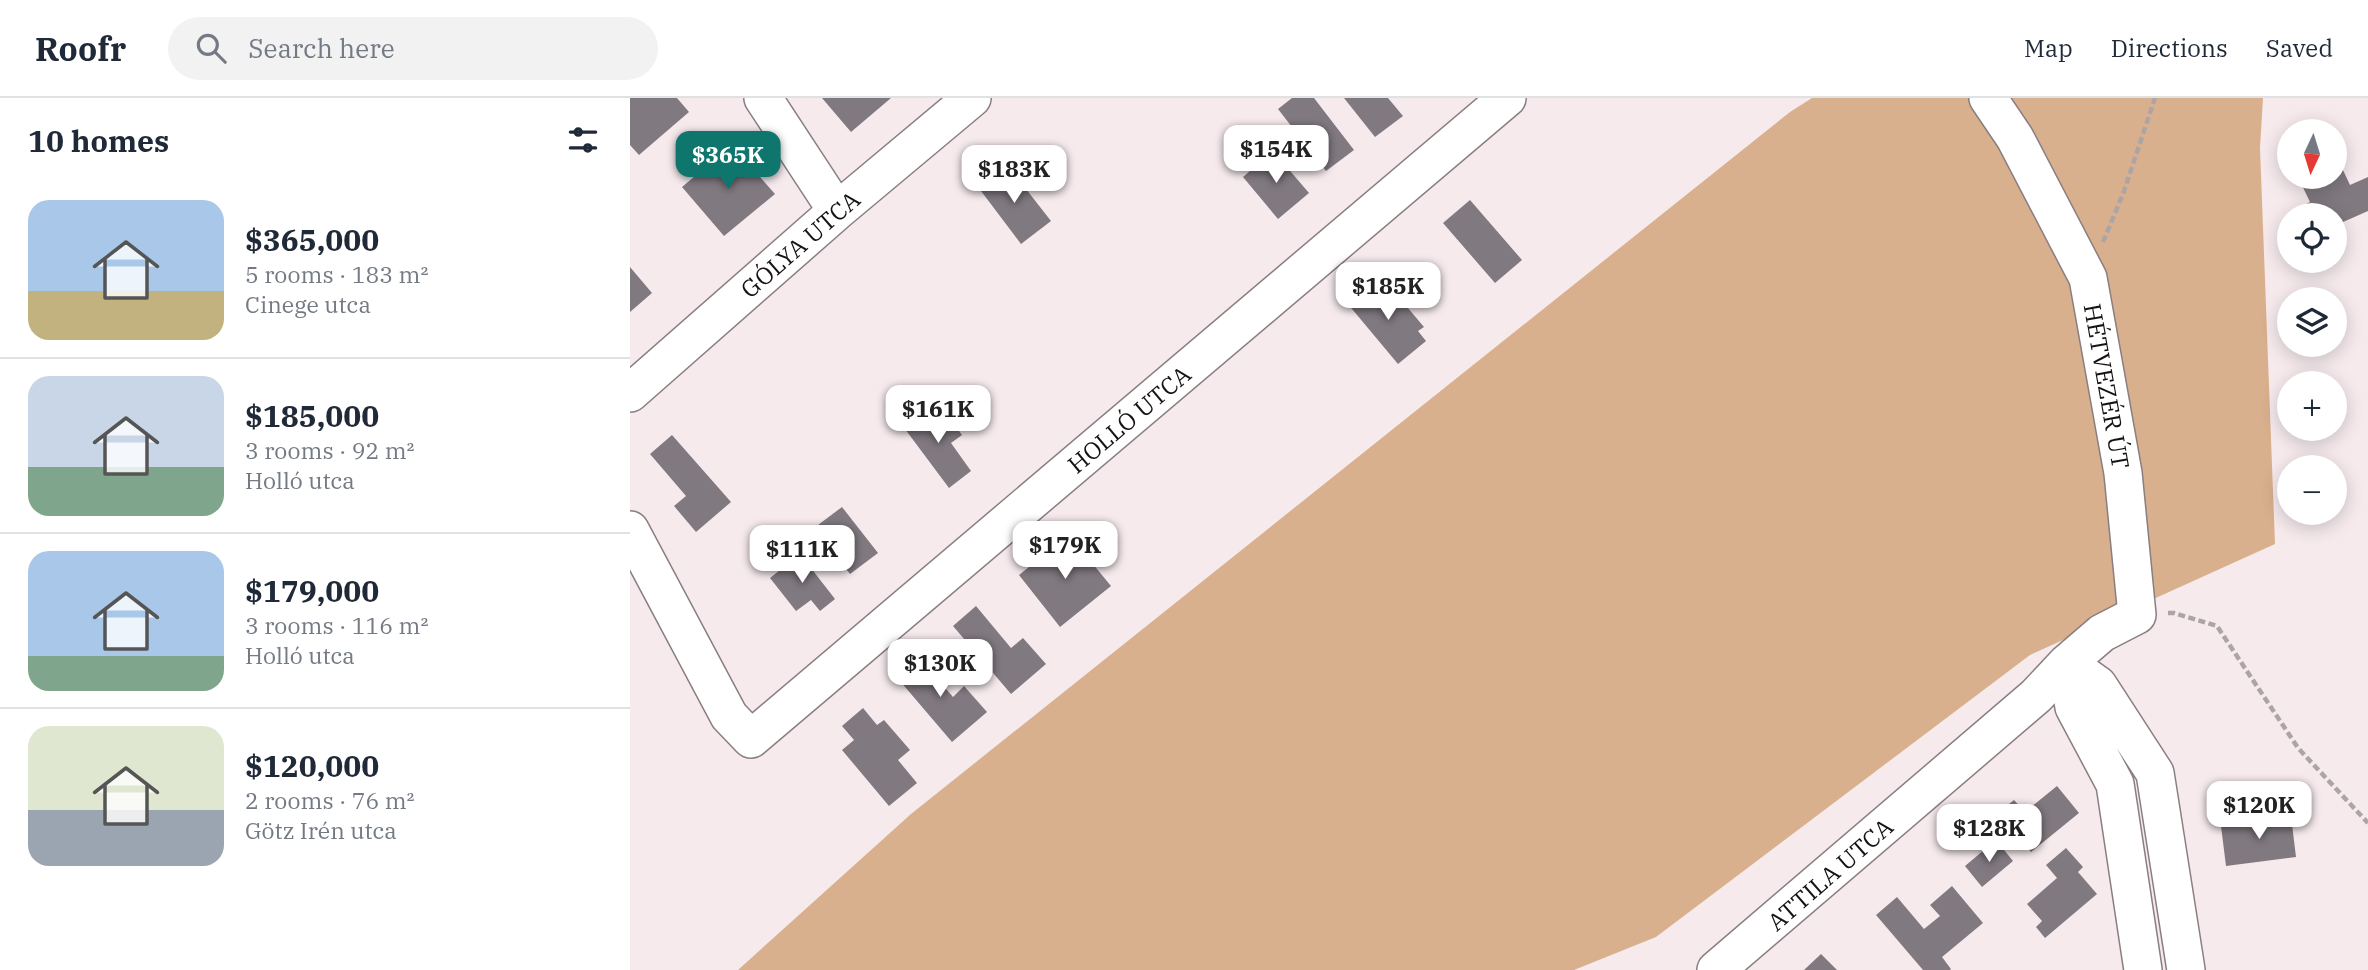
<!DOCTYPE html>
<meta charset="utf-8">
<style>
:root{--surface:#fff;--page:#f2f2f3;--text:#1f2937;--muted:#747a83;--line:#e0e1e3;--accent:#0f766e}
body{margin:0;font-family:"IBM Plex Serif",serif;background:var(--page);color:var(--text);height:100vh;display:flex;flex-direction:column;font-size:26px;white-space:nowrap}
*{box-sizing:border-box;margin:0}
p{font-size:23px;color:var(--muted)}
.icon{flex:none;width:38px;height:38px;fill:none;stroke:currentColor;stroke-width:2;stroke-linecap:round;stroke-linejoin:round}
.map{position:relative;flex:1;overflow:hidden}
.sheet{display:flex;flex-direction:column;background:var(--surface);width:630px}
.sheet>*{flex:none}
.needle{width:46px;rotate:184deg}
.fabs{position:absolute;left:1647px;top:21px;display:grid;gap:14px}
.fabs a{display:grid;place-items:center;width:70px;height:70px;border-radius:50%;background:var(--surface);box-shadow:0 4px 18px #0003;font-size:35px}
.price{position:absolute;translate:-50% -60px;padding:0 16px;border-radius:14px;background:#fff;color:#222;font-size:23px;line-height:46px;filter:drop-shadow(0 2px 4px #0008)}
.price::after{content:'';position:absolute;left:50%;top:42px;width:21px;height:16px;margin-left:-10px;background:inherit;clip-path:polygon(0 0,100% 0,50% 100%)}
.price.active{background:var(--accent);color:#fff}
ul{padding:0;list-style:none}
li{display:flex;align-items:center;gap:21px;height:175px;padding:0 28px}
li+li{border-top:2px solid var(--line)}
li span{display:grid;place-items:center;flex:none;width:196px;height:140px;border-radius:21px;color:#555}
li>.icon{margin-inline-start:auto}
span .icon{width:84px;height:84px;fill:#fffc;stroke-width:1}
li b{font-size:30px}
h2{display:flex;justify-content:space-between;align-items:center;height:84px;padding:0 28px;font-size:30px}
header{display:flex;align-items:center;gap:42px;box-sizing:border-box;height:98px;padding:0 35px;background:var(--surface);border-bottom:2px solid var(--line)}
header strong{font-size:33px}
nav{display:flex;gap:38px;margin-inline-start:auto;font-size:24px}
.search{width:490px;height:63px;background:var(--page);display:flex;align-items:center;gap:18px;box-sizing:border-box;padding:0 24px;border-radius:38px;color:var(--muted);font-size:26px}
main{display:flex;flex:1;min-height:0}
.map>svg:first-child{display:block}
.forest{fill:#d9b08d}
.building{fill:#817980}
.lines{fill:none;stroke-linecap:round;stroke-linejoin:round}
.minor-casing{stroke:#897e81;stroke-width:40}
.path{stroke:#ada4a6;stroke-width:4.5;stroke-dasharray:7 3.5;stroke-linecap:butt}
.minor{stroke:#fff;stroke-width:37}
.labels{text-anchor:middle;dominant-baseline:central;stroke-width:7;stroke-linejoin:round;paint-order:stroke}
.street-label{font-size:24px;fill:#161213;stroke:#fff}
</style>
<header>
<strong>Roofr</strong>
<div class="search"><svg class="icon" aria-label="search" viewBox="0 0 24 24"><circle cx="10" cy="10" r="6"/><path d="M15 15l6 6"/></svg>Search here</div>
<nav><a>Map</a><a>Directions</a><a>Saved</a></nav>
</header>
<main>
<section class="sheet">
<h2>10 homes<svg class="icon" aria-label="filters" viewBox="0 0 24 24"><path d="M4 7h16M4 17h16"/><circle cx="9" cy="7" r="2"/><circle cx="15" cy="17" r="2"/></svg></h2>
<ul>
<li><span style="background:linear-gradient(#a9c7e8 65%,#c2b280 0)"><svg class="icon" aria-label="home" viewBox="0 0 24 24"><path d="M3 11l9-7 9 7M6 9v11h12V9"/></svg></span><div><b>$365,000</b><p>5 rooms · 183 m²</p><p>Cinege utca</p></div></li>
<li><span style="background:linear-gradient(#c9d6e8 65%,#7fa58c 0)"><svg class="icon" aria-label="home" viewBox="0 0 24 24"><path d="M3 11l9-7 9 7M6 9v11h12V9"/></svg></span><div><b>$185,000</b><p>3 rooms · 92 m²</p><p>Holló utca</p></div></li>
<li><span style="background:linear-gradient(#a9c7e8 75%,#7fa58c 0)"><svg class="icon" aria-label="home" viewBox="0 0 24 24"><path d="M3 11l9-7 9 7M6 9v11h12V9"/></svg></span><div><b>$179,000</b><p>3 rooms · 116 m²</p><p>Holló utca</p></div></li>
<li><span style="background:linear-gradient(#dfe7d0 60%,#9aa5b1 0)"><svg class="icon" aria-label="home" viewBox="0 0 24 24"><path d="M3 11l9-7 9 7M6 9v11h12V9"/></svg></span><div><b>$120,000</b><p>2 rooms · 76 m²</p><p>Götz Irén utca</p></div></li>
</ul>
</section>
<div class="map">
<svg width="1738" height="872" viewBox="0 0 1738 872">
<rect width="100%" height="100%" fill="#f6eaed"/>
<path class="forest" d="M1182,0H1633L1630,50L1645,446L1400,557L1026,839L944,872H108L281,716L1160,14Z"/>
<path class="building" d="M0,0H47L59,14L9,57L0,47Z
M192,0H261L221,34Z
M662,0H684L724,52L696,73L648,11Z
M714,0H758L773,18L745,39Z
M102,47L145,96L94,138L52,89Z
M643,53L679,95L648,121L613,79Z
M1704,53L1720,87L1738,79V113L1704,128V117H1664L1662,113L1680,104L1668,79H1704Z
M362,71L373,86L385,77L421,123L391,146L345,85Z
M840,102L892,162L865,185L813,125Z
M0,169L22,195L0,214Z
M744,183L765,208L772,203L794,229L788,233L796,243L768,266L717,205Z
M294,310L304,324L314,312L332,337L321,345L341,373L319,390L272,327Z
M42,337L101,404L66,434L44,408L56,398L20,356Z
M212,409L248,455L220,476L184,430Z
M439,437L481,488L430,529L389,477Z
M170,456L205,501L190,513L181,502L166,513L140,480Z
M346,508L381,550L393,540L416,566L381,596L323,528Z
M287,557L323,599L334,588L357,614L322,644L264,576Z
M233,610L247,627L254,622L280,652L268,662L287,685L259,708L212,652L224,642L212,628Z
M1427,688L1449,715L1401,754L1369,714L1384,702L1395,714Z
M1661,718L1666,759L1596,768L1591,728Z
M1366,742L1383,763L1352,789L1335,768Z
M1436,750L1453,769L1448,774L1467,796L1415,840L1406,829L1412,823L1397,806L1427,780L1416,767Z
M1322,788L1353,825L1312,859L1321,871L1320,872H1293L1246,817L1267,799L1294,831L1310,818L1300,807Z
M1191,856L1207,872H1174Z"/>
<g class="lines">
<defs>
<path id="minor" d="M133,0L207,113
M0,295L207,113L342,0
M0,432L99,618L121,641L877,0
M1437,565L1468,587L1525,675L1556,872
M1437,565L1444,609L1485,686L1513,872
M1086,872L1406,598L1437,565L1472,535L1507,517L1493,375L1458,180L1385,40L1358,0"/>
</defs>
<use href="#minor" class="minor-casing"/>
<path class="path" d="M1473,144L1493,96L1525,0
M1538,515H1544L1587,528L1668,650L1738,725"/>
<use href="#minor" class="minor"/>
</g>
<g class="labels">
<g class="street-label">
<text transform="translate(170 146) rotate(-41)">GÓLYA UTCA</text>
<text transform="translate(1477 288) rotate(80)">HÉTVEZÉR ÚT</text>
<text transform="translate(499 321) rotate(-40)">HOLLÓ UTCA</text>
<text transform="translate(1200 776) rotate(-41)">ATTILA UTCA</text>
</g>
</g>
</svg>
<div class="fabs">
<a><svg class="needle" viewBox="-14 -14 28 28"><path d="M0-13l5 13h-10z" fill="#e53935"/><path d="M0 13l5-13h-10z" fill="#747a83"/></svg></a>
<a><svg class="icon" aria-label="locate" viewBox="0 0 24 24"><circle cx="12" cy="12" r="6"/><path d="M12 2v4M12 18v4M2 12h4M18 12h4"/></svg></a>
<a><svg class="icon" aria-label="layers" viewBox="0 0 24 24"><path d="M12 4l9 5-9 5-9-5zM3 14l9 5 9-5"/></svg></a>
<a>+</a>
<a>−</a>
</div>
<b class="price" style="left:646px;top:87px">$154K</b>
<b class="price active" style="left:98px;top:93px">$365K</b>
<b class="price" style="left:384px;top:107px">$183K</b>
<b class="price" style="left:758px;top:224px">$185K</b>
<b class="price" style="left:308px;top:347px">$161K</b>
<b class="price" style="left:435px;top:483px">$179K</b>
<b class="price" style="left:172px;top:487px">$111K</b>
<b class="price" style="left:310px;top:601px">$130K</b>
<b class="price" style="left:1629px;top:743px">$120K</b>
<b class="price" style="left:1359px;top:766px">$128K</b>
</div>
</main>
